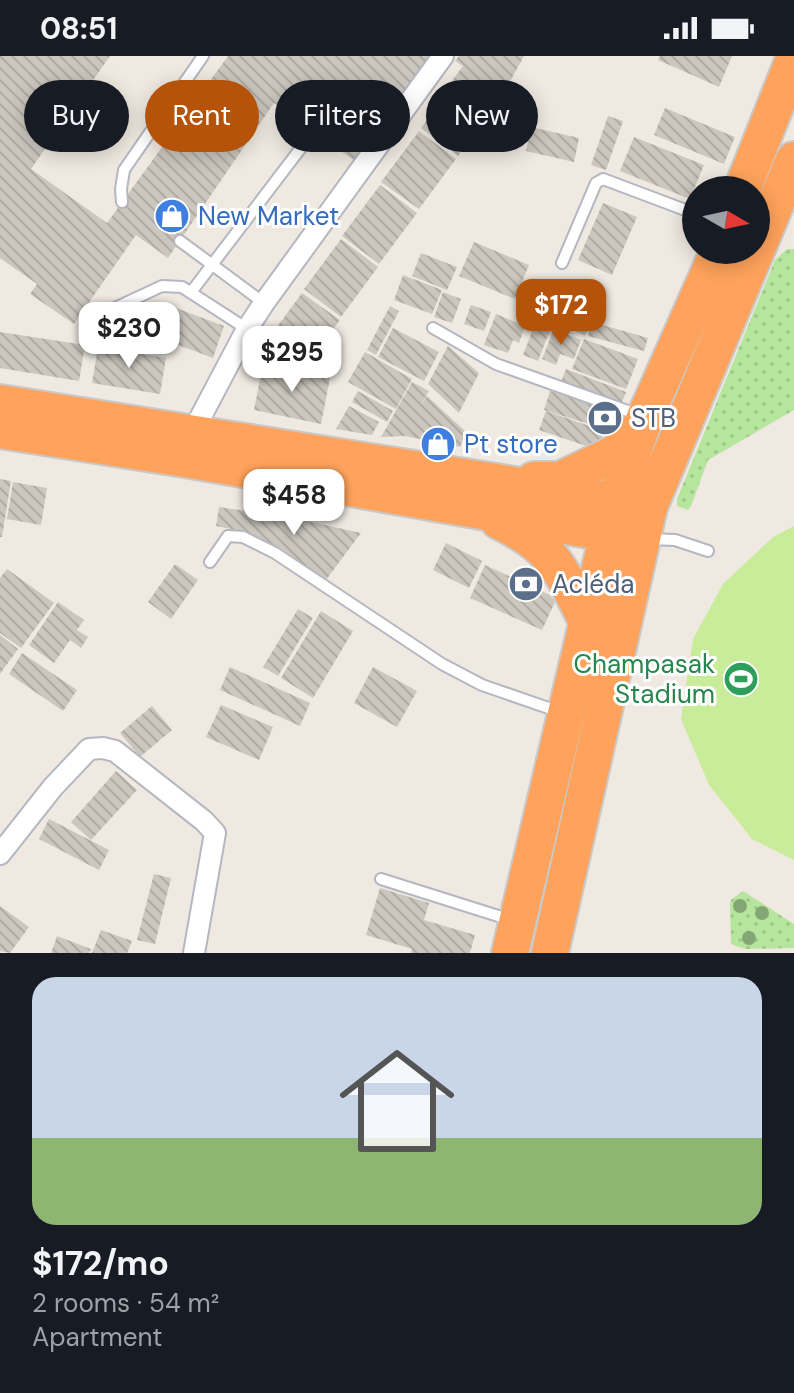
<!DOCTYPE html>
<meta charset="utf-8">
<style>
:root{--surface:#171b24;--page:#242831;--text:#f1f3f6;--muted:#9ea1a6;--accent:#b45309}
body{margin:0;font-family:"DM Sans",sans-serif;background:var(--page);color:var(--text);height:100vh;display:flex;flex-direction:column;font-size:30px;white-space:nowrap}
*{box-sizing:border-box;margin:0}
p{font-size:26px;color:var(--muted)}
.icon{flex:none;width:44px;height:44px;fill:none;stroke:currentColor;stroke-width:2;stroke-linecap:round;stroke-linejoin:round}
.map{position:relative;height:897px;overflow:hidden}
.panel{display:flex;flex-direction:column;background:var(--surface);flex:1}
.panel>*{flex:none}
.hud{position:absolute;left:24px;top:24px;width:746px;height:72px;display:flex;gap:16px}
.needle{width:52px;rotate:99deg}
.tools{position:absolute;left:682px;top:120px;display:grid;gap:16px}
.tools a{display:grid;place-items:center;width:88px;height:88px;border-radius:50%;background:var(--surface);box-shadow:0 4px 20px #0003;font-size:40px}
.price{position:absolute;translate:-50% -68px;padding:0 18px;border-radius:16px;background:#fff;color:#222;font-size:26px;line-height:52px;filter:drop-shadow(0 2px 4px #0008)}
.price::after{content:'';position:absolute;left:50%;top:48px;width:24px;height:18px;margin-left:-12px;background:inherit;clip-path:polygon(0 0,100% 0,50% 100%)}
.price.on{background:var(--accent);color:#fff}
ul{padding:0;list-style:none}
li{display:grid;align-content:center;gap:16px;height:424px;padding:0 32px}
li span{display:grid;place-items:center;height:248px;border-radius:24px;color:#555}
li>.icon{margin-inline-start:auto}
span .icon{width:144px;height:144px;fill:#fffc;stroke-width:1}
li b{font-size:34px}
.tag{padding:0 28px;border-radius:36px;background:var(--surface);box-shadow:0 4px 20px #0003;font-size:28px;line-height:72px}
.tag.on{background:var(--accent);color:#fff}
.status{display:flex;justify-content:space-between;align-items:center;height:56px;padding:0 40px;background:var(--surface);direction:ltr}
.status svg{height:22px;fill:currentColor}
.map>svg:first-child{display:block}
.green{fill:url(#green-dots)}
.pitch{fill:#c9ec9a}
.building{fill:url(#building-back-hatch)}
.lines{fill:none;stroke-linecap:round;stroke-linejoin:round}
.lane-casing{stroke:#b4b7c1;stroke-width:14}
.street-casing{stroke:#b4b7c1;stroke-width:24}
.highway-casing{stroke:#c9c9c9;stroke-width:40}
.lane{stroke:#fff;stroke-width:10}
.street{stroke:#fff;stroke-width:20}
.highway{stroke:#ffa35c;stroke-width:36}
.tree{fill:#84a574}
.labels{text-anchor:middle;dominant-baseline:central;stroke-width:6;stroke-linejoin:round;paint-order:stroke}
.shop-label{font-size:26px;fill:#366cbe;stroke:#fff;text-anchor:start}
.service-label{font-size:26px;fill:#4e5e75;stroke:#fff;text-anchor:start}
.leisure-label{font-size:26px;fill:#27864d;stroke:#fff;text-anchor:end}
</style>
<div class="status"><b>08:51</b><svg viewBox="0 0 49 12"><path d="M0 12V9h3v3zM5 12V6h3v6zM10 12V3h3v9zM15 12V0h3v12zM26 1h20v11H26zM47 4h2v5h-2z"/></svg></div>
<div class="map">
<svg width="794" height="897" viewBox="0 0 794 897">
<defs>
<pattern id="green-dots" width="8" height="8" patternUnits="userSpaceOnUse" patternTransform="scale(2)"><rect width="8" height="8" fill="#b6e59e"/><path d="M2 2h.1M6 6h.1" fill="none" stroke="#9dc588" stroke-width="1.8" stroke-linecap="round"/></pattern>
<pattern id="building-back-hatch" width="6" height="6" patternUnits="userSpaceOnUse" patternTransform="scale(2)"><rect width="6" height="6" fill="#cbc7bf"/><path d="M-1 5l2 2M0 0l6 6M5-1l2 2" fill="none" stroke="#afaba4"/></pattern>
</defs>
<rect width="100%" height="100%" fill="#efe9e1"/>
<path class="green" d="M787,193H794V354L708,404L691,450L688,454L677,450V443L775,204Z
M743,835L794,868V892L745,893L731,888L730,849L731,844Z"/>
<path class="pitch" d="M794,470V804L752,783L709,729L681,663L693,583L723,528L773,481Z"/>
<path class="building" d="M0,0H110L31,113L107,167L228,0H430L355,105L274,47L168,202L136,179L74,268L30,238L37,228L0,202Z
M459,0H524L508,29L513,31L506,49L501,73L442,38L463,10L455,5Z
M660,0H732L719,31L658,4Z
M443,43L480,69L458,100L421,72Z
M665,52L735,81L724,108L654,79Z
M608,60L623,65L606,114L591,109Z
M531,71L579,82L574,106L526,95Z
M419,75L456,103L419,153L381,126Z
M634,81L704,109L690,143L620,115Z
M380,129L417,157L379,208L342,180Z
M603,147L637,161L612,219L578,204Z
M341,183L378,211L341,261L304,233Z
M474,186L529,209L515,243L459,220Z
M421,197L457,211L447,234L412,220Z
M403,219L442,234L432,258L394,244Z
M560,233L581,242L585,233L602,240L585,280L548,261Z
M443,236L461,243L452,267L434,261Z
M302,237L340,264L302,315L265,287Z
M168,249L224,270L213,302L157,281Z
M471,249L491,256L484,275L464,268Z
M390,250L399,255L376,299L367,294Z
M496,258L525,270L519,287L513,284L508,297L484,289Z
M592,266L648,282L644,295L588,280Z
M535,268L550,274L538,305L523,299Z
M393,272L439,296L424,325L378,301Z
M554,273L581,284L574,303L560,298L556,309L542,303Z
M0,276L85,289L79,325L0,312Z
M584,283L638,303L626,333L572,313Z
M448,290L479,317L459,357L428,328Z
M98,291L166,302L160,338L92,327Z
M365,296L412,323L396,353L348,326Z
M263,308L330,322L321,368L254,354Z
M566,313L626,336L621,349L561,326Z
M412,326L429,335L420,350L427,340L466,376L460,391L405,380L381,381Z
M358,335L393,355L387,366L352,346Z
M550,335L613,355L608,374L544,354Z
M349,350L379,366L372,379L336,373Z
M546,355L604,375L598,394L539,374Z
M0,423L11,425L2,481H0Z
M13,426L47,432L41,469L7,463Z
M219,451L293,462L361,477L326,524L282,493L246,476L216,470Z
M446,487L482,505L469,532L433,514Z
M175,508L198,524L171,563L148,546Z
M485,509L550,539L555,546L542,574L470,542Z
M7,513L54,547L21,592L0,577V522Z
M58,546L84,564L77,574L88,581L81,592L70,584L54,607L29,589Z
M298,553L313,562L278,620L263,611Z
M321,555L353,575L313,642L281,622Z
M0,579L18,593L0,618Z
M22,597L77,634L63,655L9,618Z
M230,611L310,647L300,670L220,634Z
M373,611L417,635L397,671L354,647Z
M221,649L273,671L259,704L206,681Z
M152,650L172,674L140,701L120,677Z
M116,715L137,734L91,784L71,766Z
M49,763L109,794L99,814L39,783Z
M154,818L171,822L155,888L137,884Z
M380,832L429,847L424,864L475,879L470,897H411L412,893L366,879Z
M0,850L29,871L10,897L0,895Z
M101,874L132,885L127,897H92Z
M57,880L91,893L89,897H51Z"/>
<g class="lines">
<defs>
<path id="lane" d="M122,146L121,133L124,114L203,0
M180,185L264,247
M562,207L596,127L603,123L696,158
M192,235L310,80
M87,265L162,230L182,231L247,273
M433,272L496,308L639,359
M648,483L675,484L708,495
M210,506L228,480L243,481L275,497L442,608L482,629L560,656
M381,823L511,864"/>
<path id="street" d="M189,383L247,273L264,247L443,0
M0,798L53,731L89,693L103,692L115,695L204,765L215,777L194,897"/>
<path id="highway" d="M742,134L794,3
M0,347L640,449
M0,374L185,403L629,481
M534,424H560L616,397L638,373
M499,465C555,492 560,513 587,565
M510,897L616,444L645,361L719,194
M550,897L649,451L794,104"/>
</defs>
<use href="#lane" class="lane-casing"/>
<use href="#street" class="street-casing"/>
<use href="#highway" class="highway-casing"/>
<use href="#lane" class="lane"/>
<use href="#street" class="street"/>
<use href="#highway" class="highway"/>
</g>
<g class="tree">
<circle cx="740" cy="850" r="7"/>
<circle cx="762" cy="857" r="7"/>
<circle cx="749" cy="882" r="7"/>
</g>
<defs>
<symbol id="shop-disc" viewBox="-11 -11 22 22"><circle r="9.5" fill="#3f7fe0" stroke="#fff"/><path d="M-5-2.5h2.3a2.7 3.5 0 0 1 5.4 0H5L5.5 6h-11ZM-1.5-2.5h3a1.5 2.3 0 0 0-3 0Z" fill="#fff"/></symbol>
<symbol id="bank-disc" viewBox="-11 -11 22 22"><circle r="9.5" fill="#5c6f8a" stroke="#fff"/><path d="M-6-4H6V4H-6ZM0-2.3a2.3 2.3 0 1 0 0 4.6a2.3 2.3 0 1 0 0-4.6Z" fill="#fff"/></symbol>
<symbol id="stadium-disc" viewBox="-11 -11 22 22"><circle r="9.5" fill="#2e9e5b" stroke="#fff"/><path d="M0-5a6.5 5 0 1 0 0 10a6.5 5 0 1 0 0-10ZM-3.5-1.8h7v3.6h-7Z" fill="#fff"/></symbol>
</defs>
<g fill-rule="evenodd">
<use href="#shop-disc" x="152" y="140" width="40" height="40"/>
<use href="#bank-disc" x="585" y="342" width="40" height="40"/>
<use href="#shop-disc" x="418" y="368" width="40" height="40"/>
<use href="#bank-disc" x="506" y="508" width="40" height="40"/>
<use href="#stadium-disc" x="721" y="603" width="40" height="40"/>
</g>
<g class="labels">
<g class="shop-label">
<text x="198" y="160">New Market</text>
<text x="464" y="388">Pt store</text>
</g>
<g class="service-label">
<text x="631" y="362">STB</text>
<text x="552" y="528">Acléda</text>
</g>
<g class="leisure-label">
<text x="715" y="608">Champasak<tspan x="715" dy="30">Stadium</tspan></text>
</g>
</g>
</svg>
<div class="tools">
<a><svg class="needle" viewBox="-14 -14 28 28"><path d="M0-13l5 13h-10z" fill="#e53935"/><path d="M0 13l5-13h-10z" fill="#9ea1a6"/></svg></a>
</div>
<b class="price on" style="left:561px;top:291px">$172</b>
<b class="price" style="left:129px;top:314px">$230</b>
<b class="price" style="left:292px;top:338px">$295</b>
<b class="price" style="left:294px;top:481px">$458</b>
<div class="hud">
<a class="tag">Buy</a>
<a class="tag on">Rent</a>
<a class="tag">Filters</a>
<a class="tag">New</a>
</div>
</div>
<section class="panel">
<ul>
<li><span style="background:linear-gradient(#c9d6e8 65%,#8fb573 0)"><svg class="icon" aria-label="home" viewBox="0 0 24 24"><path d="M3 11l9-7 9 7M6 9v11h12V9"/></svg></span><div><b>$172/mo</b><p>2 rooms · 54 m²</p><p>Apartment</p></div></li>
</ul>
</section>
